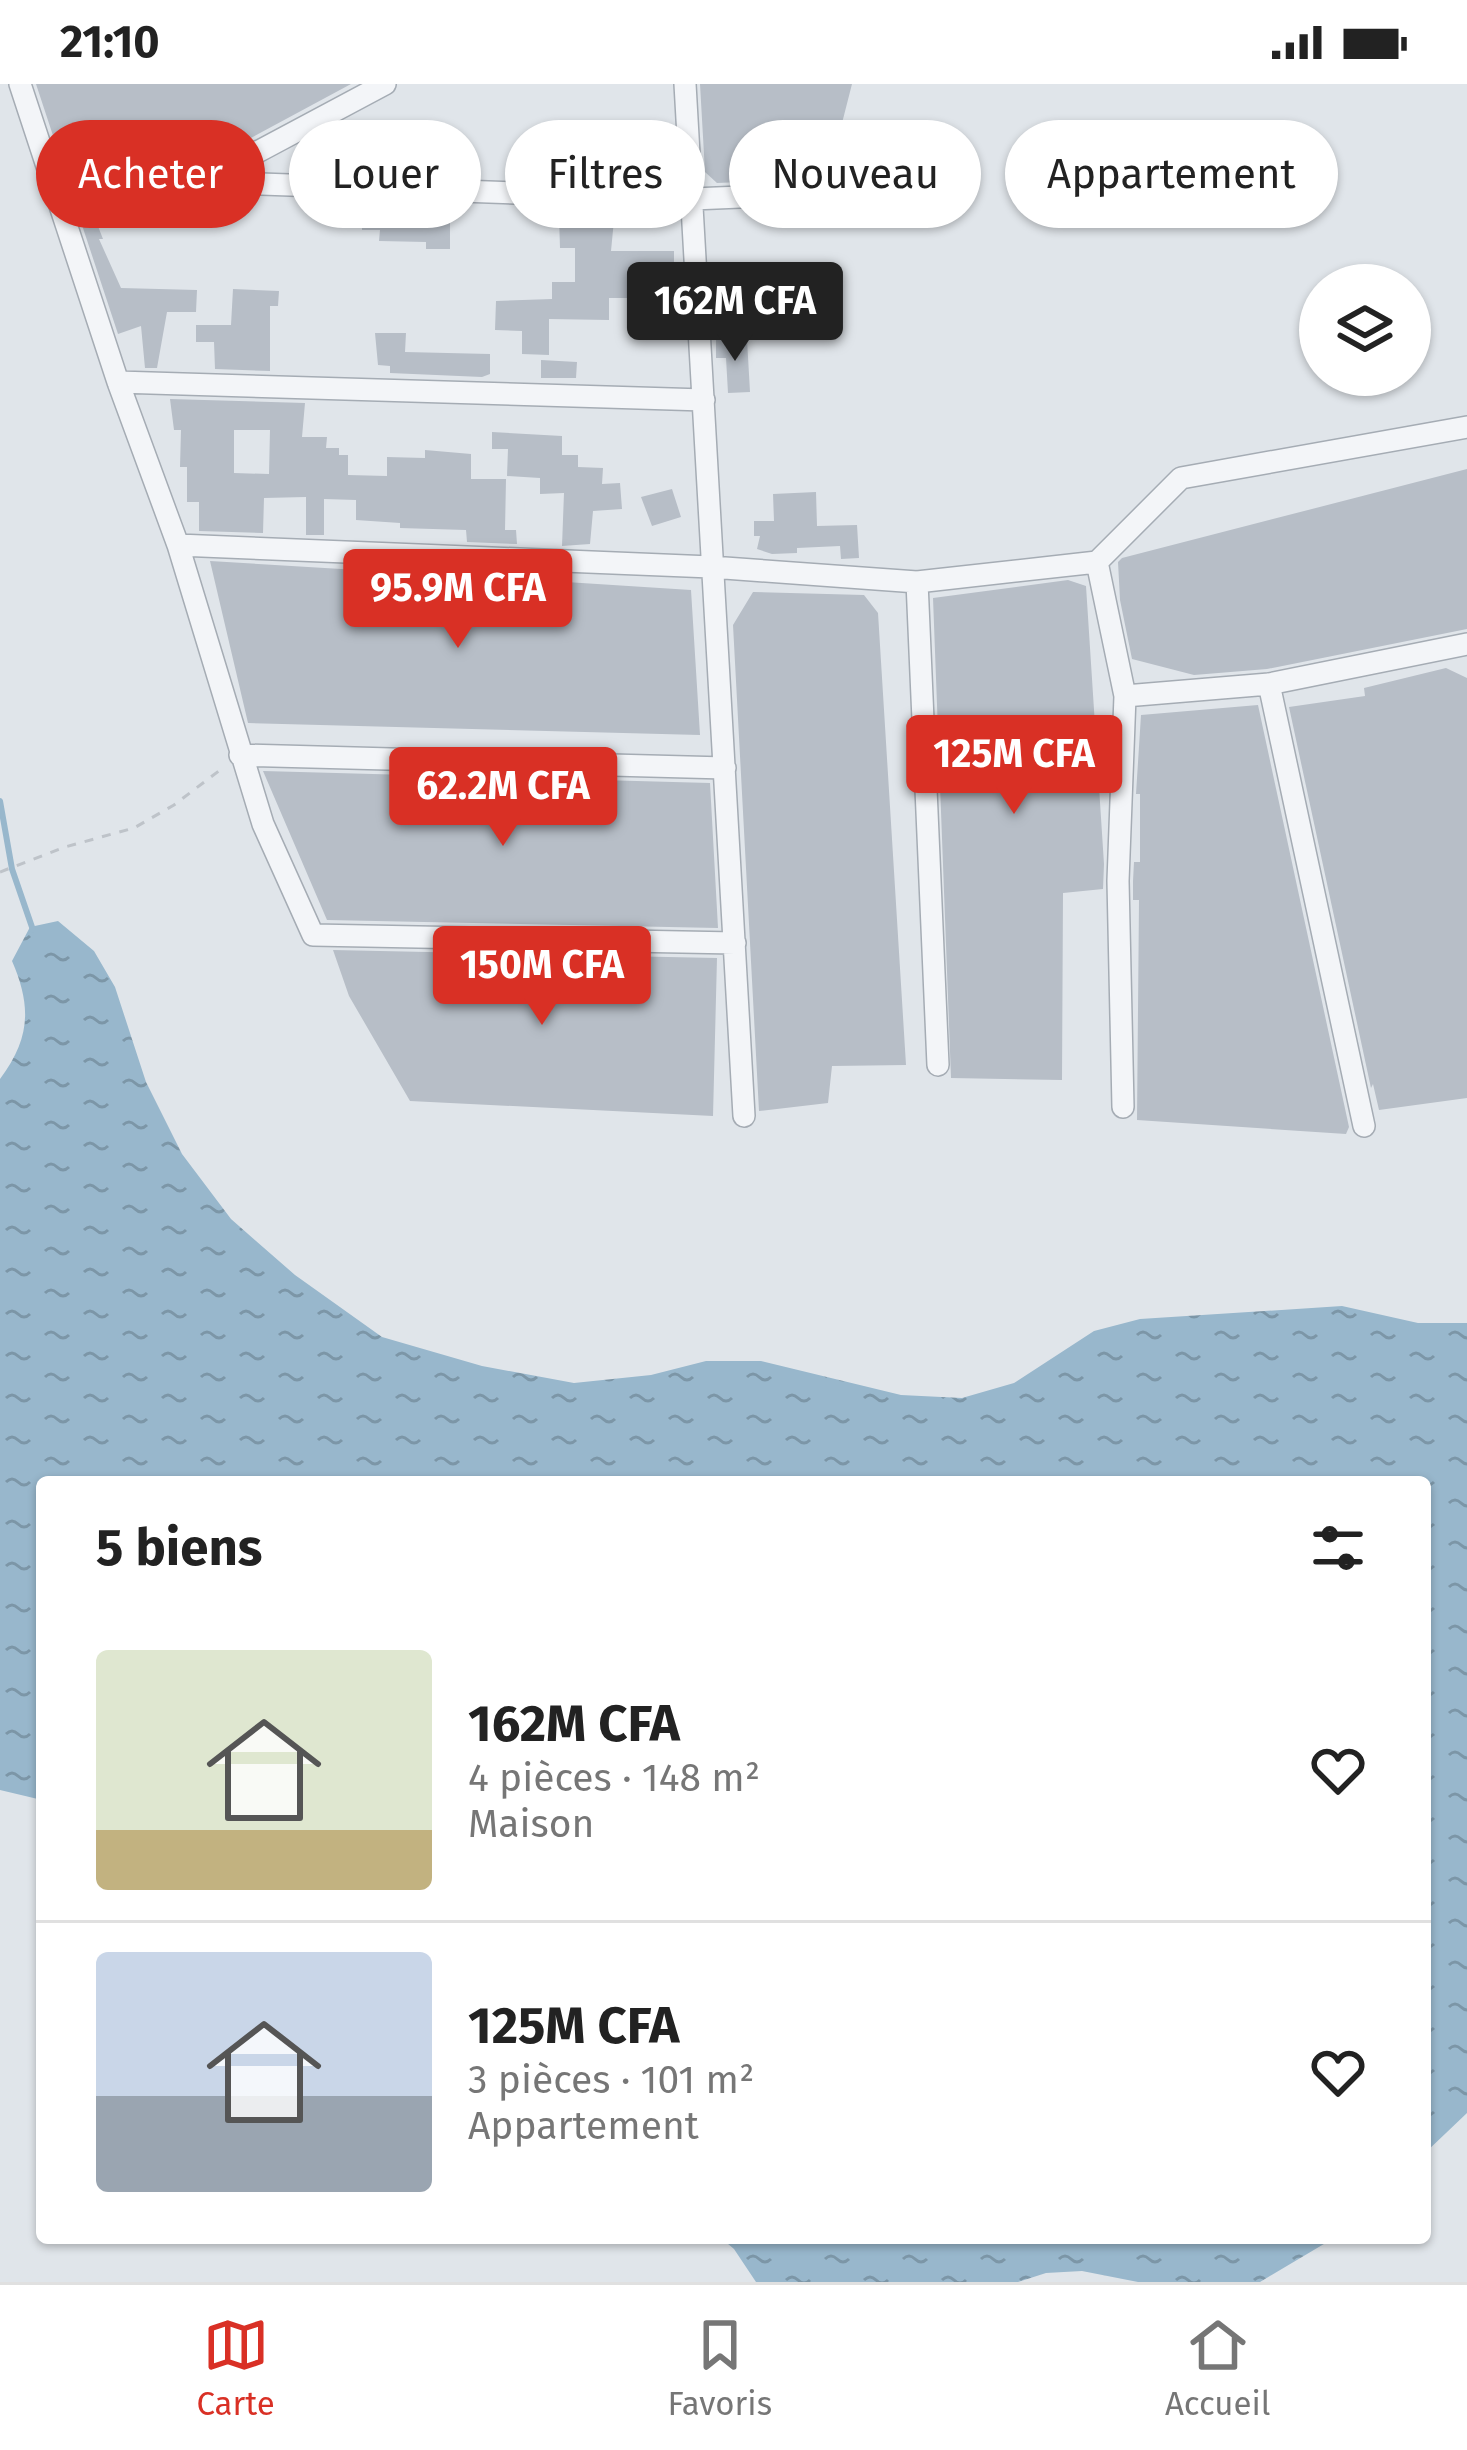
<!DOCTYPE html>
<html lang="fr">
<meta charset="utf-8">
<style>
:root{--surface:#fff;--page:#f6f6f6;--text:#222;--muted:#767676;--line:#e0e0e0;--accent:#d93025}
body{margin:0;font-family:"Fira Sans",sans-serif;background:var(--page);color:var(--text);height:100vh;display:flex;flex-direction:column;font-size:45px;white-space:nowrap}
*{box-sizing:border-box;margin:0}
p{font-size:39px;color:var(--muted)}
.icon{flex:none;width:66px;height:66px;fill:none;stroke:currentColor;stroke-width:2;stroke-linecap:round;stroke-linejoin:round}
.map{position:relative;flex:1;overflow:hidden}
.sheet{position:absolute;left:36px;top:1392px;width:1395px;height:768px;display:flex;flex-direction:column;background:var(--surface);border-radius:12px;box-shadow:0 3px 9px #0004}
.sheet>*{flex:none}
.banner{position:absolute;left:36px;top:36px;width:1395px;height:108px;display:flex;gap:24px}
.controls{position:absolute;left:1299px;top:180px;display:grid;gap:24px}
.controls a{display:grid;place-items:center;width:132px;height:132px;border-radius:50%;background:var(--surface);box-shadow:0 3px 9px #0004;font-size:60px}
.price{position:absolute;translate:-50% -102px;padding:0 27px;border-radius:12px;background:var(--accent);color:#fff;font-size:39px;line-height:78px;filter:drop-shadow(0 3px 6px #0008)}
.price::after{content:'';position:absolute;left:50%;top:72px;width:36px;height:27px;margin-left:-18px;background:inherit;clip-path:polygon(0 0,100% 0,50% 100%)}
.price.active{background:#222;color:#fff}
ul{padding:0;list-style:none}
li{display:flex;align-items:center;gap:36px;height:300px;padding:0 60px}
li+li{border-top:3px solid var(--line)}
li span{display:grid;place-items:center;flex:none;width:336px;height:240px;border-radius:12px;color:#555}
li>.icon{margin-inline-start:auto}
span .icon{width:144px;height:144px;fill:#fffc;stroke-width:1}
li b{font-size:51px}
h2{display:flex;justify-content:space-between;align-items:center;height:144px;padding:0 60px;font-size:51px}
.chip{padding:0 42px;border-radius:54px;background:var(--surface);box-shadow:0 3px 9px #0004;font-size:42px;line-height:108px}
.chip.active{background:var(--accent);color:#fff}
.status{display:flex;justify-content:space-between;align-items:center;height:84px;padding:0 60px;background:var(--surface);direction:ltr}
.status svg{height:33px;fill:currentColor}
.tabs{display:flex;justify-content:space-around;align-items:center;height:168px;border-top:3px solid var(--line);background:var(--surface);font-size:33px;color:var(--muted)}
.tabs a{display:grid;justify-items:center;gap:6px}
.tabs .active{color:var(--accent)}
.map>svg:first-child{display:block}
.water{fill:url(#water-ripples)}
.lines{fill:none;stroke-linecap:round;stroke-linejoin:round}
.stream{stroke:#98b7cc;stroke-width:6}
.building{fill:#b7bec7;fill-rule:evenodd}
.minor-casing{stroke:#a5acb4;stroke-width:24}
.path{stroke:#bec3c9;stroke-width:3;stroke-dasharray:9 9;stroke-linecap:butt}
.minor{stroke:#f3f5f8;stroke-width:21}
</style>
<div class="status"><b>21:10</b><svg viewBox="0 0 49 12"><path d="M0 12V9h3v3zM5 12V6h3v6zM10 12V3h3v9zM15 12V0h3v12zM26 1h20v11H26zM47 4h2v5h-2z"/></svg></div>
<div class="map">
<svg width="1467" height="2198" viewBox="0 0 1467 2198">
<defs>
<pattern id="water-ripples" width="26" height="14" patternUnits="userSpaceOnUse" patternTransform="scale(3)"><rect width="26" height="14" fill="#98b7cc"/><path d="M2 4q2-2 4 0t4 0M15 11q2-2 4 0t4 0" fill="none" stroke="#7c96a7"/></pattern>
</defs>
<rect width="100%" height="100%" fill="#e0e5ea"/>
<path class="water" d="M58,837L94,867L115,903L146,998L182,1070L231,1135L295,1191L382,1253L482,1282L574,1299L651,1291L706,1277H761L901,1311L962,1314L1014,1299L1094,1247L1140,1235L1342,1222L1418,1239H1467V2029L1425,2069V1398H42V1716L0,1706V995C30,955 32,923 12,877L30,843Z
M721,2154H1334L1260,2198H1138L1082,2187L1046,2189L1018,2198H756L734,2165Z"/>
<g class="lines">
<path class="stream" d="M0,717L12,785L33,846"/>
</g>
<path class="building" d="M36,0H351L197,83L64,85Z
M700,0H852L828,94L717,99L705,88Z
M92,127L103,155H99L121,204L197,206L196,228H167L157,284H145L141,242L118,250L79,132Z
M362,130L450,131V165H426V158L379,157L380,146H362Z
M582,132L614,136L611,167H674V185L637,186L636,214H609V236L549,235V271L522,270V247L495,246L496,217L552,215V198H575V164H560L559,133Z
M762,185H785V206H762Z
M233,205L279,207L278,222H270V287L215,285L214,258H196V241H231Z
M375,249H406L405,268L490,270V290L482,293L390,289V282L378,281Z
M747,255L750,308L728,309L726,274H716V256Z
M541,276L577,278L576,294H541Z
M170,315L305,319L302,353H327L326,364H339V371H348V391L387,392V373L425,374V366L471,370V395H506L505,446H516L517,460L467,458L466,446L400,444V439L356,436V416L324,415V451H306V413L264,414L263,449L199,447V418H187V383H180L181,346H174ZM234,346H270L269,390L234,389Z
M492,348L562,352V371H578V383L603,384L602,400L620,399L622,425L593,427L590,460L562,462L564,409L540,410V394L507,392L508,365H492Z
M1467,385V545L1267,585L1194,591L1132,575L1120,516L1118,478L1122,474Z
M672,405L681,433L652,442L641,413Z
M816,408L817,442L857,441L859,474L841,475L840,462L797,464V469L772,470L757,465L760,452H754V437H774L773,410Z
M210,477L491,494V489L518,490L519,495L691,506L700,651L248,639Z
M1068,496L1086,502L1104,780L1103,805L1063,809L1062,996L951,994L933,514Z
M753,508L864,511L878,529L906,981L832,982L828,1019L759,1027L733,541Z
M1446,584L1467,594V1014L1379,1026L1373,1000L1371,1004L1289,623L1365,612L1364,604Z
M1258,621L1349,1043L1346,1050L1137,1036L1139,816H1133V797L1134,778H1140V710H1136L1141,631Z
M263,687L710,699L718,844L327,836Z
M333,866L717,874L713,1032L410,1017L349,912Z"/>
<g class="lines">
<defs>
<path id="minor" d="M20,0L118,298L178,461L263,740L313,851L735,859
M685,0L744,1032
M201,98L385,0
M53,100L200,98L693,115L911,106
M118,298L704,316
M178,461L711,483L917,498L1097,478L1181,394L1467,343
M1097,478L1125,612L1118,797L1123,1023
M917,498L938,981
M1269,600L1364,1042
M1125,612L1269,600L1467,560
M240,671L725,684"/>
</defs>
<use href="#minor" class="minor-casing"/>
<path class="path" d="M0,788L65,763L134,744L174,721L224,683"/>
<use href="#minor" class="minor"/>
</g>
</svg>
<div class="controls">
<a><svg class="icon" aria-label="layers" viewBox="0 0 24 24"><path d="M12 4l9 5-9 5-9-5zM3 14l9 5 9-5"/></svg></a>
</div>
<b class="price active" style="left:735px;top:280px">162M CFA</b>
<b class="price" style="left:458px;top:567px">95.9M CFA</b>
<b class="price" style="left:1014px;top:733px">125M CFA</b>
<b class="price" style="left:503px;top:765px">62.2M CFA</b>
<b class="price" style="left:542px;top:944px">150M CFA</b>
<div class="banner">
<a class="chip active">Acheter</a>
<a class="chip">Louer</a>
<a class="chip">Filtres</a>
<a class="chip">Nouveau</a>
<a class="chip">Appartement</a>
</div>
<section class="sheet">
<h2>5 biens<svg class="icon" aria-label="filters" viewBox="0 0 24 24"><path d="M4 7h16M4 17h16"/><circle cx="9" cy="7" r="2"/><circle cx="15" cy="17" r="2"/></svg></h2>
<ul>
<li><span style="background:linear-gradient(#dfe7d0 75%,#c2b280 0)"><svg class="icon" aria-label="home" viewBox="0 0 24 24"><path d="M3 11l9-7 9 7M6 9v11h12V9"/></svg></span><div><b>162M CFA</b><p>4 pièces · 148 m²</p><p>Maison</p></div><svg class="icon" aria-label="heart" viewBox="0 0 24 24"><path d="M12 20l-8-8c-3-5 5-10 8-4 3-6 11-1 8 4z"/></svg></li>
<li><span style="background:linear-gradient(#c9d6e8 60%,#9aa5b1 0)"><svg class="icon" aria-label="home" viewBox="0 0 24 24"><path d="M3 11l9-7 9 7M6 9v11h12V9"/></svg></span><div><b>125M CFA</b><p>3 pièces · 101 m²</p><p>Appartement</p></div><svg class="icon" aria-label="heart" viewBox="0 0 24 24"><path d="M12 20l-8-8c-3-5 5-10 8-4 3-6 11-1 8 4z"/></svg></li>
</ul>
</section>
</div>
<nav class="tabs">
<a class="active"><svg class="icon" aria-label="map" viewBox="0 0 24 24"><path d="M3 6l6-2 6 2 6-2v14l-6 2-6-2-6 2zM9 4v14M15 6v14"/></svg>Carte</a>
<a><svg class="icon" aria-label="saved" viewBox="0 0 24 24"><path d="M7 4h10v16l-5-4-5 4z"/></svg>Favoris</a>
<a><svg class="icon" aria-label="home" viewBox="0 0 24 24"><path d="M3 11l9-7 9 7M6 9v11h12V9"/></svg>Accueil</a>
</nav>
